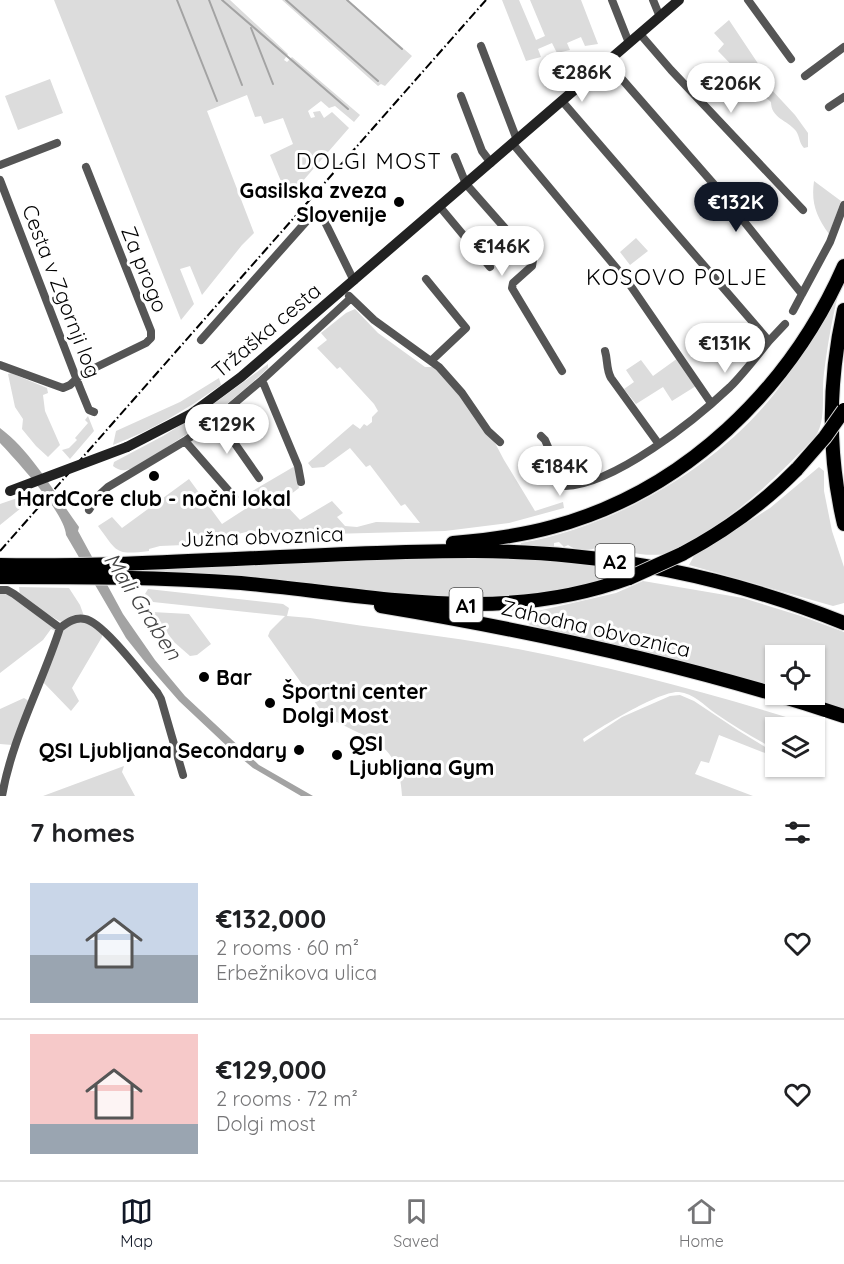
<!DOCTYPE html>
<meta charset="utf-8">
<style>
:root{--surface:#fff;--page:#f2f2f2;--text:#202124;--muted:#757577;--line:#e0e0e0;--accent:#111827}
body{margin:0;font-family:Quicksand,sans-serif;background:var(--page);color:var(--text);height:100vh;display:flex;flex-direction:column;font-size:22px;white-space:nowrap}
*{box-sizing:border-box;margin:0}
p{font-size:20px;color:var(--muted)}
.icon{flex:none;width:33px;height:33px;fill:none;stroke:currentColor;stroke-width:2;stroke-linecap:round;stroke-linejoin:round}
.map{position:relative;height:796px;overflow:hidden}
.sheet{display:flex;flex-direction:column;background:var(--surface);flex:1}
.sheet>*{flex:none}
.fabs{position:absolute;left:765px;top:645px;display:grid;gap:12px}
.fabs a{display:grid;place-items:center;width:60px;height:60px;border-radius:0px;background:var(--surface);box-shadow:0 2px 4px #0004;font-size:30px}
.price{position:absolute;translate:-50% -51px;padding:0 14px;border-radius:21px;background:#fff;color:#222;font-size:20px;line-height:39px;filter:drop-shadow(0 2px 3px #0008)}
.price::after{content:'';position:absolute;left:50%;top:36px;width:18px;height:14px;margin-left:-9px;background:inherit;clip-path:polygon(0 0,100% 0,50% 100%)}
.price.current{background:var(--accent);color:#fff}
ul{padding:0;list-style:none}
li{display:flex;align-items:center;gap:18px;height:150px;padding:0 30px}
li+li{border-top:2px solid var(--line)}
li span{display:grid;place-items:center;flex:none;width:168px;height:120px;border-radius:0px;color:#555}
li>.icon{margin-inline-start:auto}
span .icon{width:72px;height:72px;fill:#fffc;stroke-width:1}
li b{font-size:26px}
h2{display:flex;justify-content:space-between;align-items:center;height:72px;padding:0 30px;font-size:26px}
.dock{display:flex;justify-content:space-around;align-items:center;height:84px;border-top:2px solid var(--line);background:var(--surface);font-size:16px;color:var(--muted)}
.dock a{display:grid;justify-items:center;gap:3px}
.dock .current{color:var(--accent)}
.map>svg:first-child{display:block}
.green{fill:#dcdcdc}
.water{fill:#a3a3a3}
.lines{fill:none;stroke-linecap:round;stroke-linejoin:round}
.stream{stroke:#a3a3a3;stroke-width:2}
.motorway-casing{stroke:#dbdbdb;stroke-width:16}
.minor{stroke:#555;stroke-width:8}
.secondary{stroke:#222;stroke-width:10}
.motorway{stroke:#000;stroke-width:14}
.rail{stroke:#000;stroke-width:2;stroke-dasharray:9 3 1.5 3;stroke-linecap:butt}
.motorway-bridge-casing{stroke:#dbdbdb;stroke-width:16;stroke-linecap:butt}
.secondary-bridge{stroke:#222;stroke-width:10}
.motorway-bridge{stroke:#000;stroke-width:14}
.poi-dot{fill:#000;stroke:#fff;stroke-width:2}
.labels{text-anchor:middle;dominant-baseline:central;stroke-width:6;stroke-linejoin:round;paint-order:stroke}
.shield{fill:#fff;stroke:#4c4c4c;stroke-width:1.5}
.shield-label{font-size:20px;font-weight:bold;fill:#000}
.poi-label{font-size:21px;font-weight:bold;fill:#000;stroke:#fff;text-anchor:start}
.street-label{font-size:21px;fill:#000;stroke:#fff}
.neighbourhood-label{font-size:22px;letter-spacing:1.5px;fill:#000;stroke:#fff}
.water-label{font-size:22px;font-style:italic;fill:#444;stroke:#fff}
</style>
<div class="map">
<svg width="844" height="796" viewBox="0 0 844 796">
<rect width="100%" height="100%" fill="#fff"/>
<path class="green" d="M54,0H230L288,54L284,60L287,62L292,57L360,115L354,122L335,106L329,108L321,101L308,111L311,118L315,117L313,112L320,111L324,118L332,112L349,128L288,198L270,155L293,144L283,118L264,124L261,116L255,117L247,95L207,111L254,233L242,245L202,295L190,266L180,269L194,304L181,320Z
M282,0H348L412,56L385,86L381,84L378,86Z
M502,0H519L536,40L545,36L530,0H581L598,44L585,46L581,37L567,43L570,50L557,53L552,43L538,49L541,57L526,61Z
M729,20L765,74L749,83L718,51L724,44L714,33Z
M50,79L63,113L18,130L5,96Z
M755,85H764L770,88L795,115L808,133V147L804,148C799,143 800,137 796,131C787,120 771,118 771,102L765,97L751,94L748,90Z
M814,181L841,201L829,234C816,216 811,203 814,181Z
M636,238L648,251L630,265L620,252Z
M841,284C833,313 828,342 824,373C821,393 827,420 815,437C775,479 737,516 686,543C681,546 676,551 671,553C648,558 623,552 602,545C594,551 577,552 568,545L564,547L559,542L554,543V548L520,546L521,543C616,527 727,462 783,382C805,351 822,316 841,284Z
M355,309L378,333L425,367H433L444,375L494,441L504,460L535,511L563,502L564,508L509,523L445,531L329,534L291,532H246L234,535L232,543L160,546L149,549V551C115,555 118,553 98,526L112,517L122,528L189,479L222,524L256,502L249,493L295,466L299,488L282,501L300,520L332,501L343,513L337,517L345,526L357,527L376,522L420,523L405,504L401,506L370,465L366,467L350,448L324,467L312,468L308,463L353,424L360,429L364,424L367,426L372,422V417L378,411L374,404L340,367L337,369L317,348L327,340L321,333L346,313Z
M678,358L696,386L672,401L663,387L636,404L624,389L634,382L626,370L641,360L653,376Z
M268,364V368C234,400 198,428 158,453C149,459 137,468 126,470C121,471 117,469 113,466L114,462L163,436L208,408Z
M11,373L47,388L48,393L43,395L45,411L60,445L48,457L36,446L22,429L23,419L15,407L8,374Z
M219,378L221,385C187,409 153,430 113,445L116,431L180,402Z
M88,416L94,431L70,459L62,450L69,448L77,440L75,438L88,423L85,420Z
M819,467L824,471V491L832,531L844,567V603L833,606L689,565L694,556L770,508Z
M29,494L31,500L0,525V504Z
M515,556L633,569C539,610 435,597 336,589C269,583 202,577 136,572L134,568L238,562Z
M643,581L743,598L801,616L844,632V710L797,695L814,694V656H776L775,689L530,625L525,621L524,616L529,613L616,593Z
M19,587L69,588L80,605L84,616L62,622L59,621L20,597Z
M148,589L283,604L289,608L287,616L310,618C379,629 449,636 518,649C615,668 711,693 805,723L804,727L776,728L775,749C755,739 734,726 715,713C705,706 693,693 679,692C661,690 599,728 583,739L584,742L622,717L670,696L680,695L694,701L739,731L775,753V759L771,758L770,755L719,735L709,763L701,761L695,774L753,796H402C399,745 377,743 337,722L332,723L324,718L319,708L268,636L270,631L285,616L153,602L147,598L145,594Z
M0,593H8L56,629L55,631L51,629L43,640L0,673Z
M152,612L189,614L211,644L197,655L190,656L174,642Z
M86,620L102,633V637L72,688L79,701L71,711L42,681L63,629L71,623Z
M24,698L29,701L12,745L0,744V709Z
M124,766L122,772L135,796H43Z"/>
<path class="water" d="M0,428C34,454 54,493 79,527L78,531L123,614L155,660L185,696L259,765L313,796H301L253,768L229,748L179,701L145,662L126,638L66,535C65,513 16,460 0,443Z"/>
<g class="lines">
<path class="stream" d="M177,0L217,101
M209,0L242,85
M222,0L348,109
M286,0L378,81
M347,0L402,49
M251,28L273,84"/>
<defs>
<path id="motorway" d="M844,310C828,382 827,452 844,524
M453,543C486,540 520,536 552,527C684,492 790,389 844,266
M682,554C725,531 763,504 797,469
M0,565C125,567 251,557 377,553C442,551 507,549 572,556C665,565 757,588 844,623
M0,577C81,577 161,577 241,583C374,595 499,626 629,578
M381,606C538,632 693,666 844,716"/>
</defs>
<use href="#motorway" class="motorway-casing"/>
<path class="minor" d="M612,0L629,43
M653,0L660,17
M748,0L791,59
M640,34L671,70L803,210
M481,46L517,140
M607,62L718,189L802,294L830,242L844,205
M805,76L844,47
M461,96L482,151L491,163
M562,101L769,341L785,324
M829,107L844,97
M513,144L628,282L711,403
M455,157L466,184L533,260L532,266L513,283L512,288L562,371
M0,165L57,143
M0,180L80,388L89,410L94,412
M440,207L490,267
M426,279L466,328L432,360
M349,296L374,320L439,367L462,393L488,431L500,442
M793,311L802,294
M201,340L312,215L317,214L323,218L354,281
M605,351C608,361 606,369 611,378L658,443
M0,365L63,388L70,385L82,374L146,343L151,338V331L86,167
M217,418L259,478
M541,436L545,440L565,486C614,485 695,420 730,387C744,373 756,357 769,341
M185,441L234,497
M301,482L298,466L262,380L351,298
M89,510L97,497L108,487L185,441L217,418L262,380
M0,590H7L14,594L60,628
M2,796C12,738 42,684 60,628C68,622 75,617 85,619C103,622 144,677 157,692L161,699L183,775"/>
<path class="secondary" d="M127,447L191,414L241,377L679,0"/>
<use href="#motorway" class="motorway"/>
<path class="rail" d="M0,551L486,0"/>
<defs>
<path id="motorway-bridge" d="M797,469L825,437L844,410
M629,578L682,554"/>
</defs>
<use href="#motorway-bridge" class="motorway-bridge-casing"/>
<path class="secondary-bridge" d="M10,491L127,447"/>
<use href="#motorway-bridge" class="motorway-bridge"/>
</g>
<g class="poi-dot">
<circle cx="399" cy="202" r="6"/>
<circle cx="154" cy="476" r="6"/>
<circle cx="204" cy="677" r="6"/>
<circle cx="270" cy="703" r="6"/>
<circle cx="299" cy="750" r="6"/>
<circle cx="337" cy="755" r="6"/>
</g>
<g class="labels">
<g class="shield">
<rect x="595.5" y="544" width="39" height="34" rx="4.5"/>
<rect x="449.5" y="588" width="33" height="34" rx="4.5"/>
</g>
<g class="shield-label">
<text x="615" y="561">A2</text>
<text x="466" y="605">A1</text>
</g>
<g class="poi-label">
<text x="387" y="190" text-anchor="end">Gasilska zveza<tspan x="387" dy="24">Slovenije</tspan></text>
<text x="154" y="498" text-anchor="middle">HardCore club - nočni lokal</text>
<text x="216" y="677">Bar</text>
<text x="282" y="691">Športni center<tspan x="282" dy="24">Dolgi Most</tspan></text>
<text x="349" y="743">QSI<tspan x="349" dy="24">Ljubljana Gym</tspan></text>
<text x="287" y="750" text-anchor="end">QSI Ljubljana Secondary</text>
</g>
<g class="street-label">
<text transform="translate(145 269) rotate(68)">Za progo</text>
<text transform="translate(62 291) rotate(69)">Cesta v Zgornji log</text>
<text transform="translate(266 330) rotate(-40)">Tržaška cesta</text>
<text transform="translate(262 536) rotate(-2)">Južna obvoznica</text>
<text transform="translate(596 628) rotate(13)">Zahodna obvoznica</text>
</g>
<g class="neighbourhood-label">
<text x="369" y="161">DOLGI MOST</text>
<text x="677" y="277">KOSOVO POLJE</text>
</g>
<g class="water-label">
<text transform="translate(143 606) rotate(57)">Mali Graben</text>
</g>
</g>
</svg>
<div class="fabs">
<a><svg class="icon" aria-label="locate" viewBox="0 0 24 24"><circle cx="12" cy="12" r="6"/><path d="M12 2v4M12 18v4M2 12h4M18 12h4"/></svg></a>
<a><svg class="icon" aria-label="layers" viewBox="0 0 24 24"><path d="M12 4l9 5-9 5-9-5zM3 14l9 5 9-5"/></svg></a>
</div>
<b class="price" style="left:582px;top:103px">€286K</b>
<b class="price" style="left:731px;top:114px">€206K</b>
<b class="price current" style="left:736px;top:233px">€132K</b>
<b class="price" style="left:502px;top:277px">€146K</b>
<b class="price" style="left:725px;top:374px">€131K</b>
<b class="price" style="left:227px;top:455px">€129K</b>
<b class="price" style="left:560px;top:497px">€184K</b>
</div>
<section class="sheet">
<h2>7 homes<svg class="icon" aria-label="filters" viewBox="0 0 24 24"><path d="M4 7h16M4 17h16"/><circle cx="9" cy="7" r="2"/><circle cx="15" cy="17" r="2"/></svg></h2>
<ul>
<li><span style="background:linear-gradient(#c9d6e8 60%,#9aa5b1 0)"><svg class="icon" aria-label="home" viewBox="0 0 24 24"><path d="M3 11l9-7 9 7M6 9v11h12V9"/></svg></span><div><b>€132,000</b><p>2 rooms · 60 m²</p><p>Erbežnikova ulica</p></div><svg class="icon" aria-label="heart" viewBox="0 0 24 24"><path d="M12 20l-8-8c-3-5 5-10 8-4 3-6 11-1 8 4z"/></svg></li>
<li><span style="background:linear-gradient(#f6c9c9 75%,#9aa5b1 0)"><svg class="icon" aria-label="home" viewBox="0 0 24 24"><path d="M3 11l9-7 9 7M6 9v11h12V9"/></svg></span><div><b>€129,000</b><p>2 rooms · 72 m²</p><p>Dolgi most</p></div><svg class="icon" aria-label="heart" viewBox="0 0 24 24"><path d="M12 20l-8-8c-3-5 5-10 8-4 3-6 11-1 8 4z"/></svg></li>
</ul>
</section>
<nav class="dock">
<a class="current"><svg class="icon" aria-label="map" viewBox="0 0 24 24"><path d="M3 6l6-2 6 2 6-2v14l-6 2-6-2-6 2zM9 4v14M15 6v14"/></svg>Map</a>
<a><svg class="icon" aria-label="saved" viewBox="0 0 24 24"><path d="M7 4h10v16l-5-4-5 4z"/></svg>Saved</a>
<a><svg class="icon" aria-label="home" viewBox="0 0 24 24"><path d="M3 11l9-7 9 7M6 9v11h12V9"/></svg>Home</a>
</nav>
